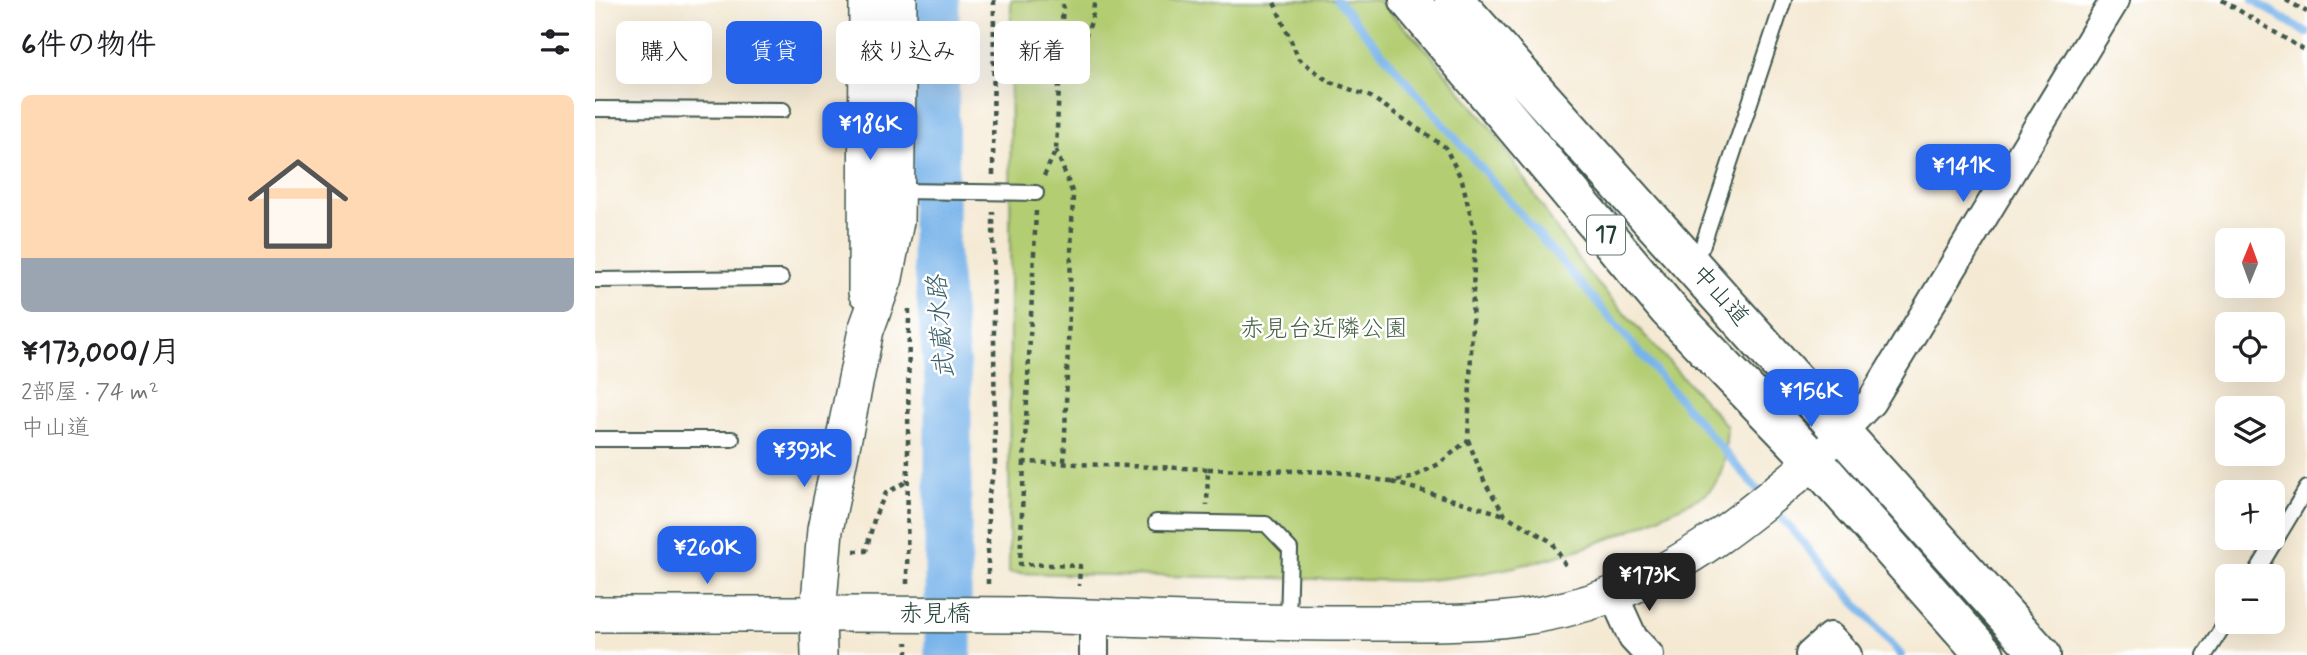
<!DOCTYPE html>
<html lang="ja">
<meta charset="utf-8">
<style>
:root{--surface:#fff;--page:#f6f6f6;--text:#202124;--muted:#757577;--accent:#2563eb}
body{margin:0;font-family:Mynerve,"Klee One",sans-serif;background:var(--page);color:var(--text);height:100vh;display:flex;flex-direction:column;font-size:26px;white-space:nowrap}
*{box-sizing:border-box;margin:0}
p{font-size:23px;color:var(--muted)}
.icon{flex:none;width:38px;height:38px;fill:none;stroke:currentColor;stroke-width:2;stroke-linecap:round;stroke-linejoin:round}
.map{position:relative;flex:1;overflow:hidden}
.details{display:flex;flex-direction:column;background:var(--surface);width:595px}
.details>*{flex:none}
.top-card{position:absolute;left:21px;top:21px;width:665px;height:63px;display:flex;gap:14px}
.needle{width:46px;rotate:1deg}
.buttons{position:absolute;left:1620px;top:228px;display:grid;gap:14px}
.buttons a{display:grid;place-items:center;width:70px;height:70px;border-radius:10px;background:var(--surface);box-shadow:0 7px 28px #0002;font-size:35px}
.price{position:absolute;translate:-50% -60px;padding:0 16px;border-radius:14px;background:var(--accent);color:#fff;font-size:23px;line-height:46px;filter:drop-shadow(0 2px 4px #0008)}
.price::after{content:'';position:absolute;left:50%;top:42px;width:21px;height:16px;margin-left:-10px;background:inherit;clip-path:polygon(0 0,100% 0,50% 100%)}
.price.selected{background:#222;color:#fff}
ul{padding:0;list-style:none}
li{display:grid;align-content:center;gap:14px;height:371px;padding:0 21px}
li span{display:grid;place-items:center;height:217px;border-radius:10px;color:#555}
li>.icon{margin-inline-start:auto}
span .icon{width:126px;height:126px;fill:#fffc;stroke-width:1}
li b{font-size:30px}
h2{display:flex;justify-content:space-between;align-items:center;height:84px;padding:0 21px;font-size:30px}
.pill{padding:0 24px;border-radius:10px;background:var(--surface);box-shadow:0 7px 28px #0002;font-size:24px;line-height:63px}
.pill.selected{background:var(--accent);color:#fff}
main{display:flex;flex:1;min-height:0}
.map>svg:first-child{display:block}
.green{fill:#b3cd72;stroke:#698553;stroke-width:2}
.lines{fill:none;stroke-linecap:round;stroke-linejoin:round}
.stream{stroke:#78b4ea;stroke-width:8}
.river{stroke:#78b4ea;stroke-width:47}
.service-casing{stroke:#3f574c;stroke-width:18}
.minor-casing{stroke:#3f574c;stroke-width:32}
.tertiary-casing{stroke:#3f574c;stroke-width:38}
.trunk-casing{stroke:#3f574c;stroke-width:42}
.path{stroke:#3f574c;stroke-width:4.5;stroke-dasharray:5 5;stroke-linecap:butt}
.service{stroke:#fff;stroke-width:14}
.minor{stroke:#fff;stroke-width:28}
.tertiary{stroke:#fff;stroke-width:35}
.trunk{stroke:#fff;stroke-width:38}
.tertiary-bridge-casing{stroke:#3f574c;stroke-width:38;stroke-linecap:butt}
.tertiary-bridge{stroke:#fff;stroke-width:35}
.labels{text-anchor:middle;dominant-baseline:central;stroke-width:5;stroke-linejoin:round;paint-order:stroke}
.shield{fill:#fff;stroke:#627771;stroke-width:2}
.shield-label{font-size:23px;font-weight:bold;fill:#1f3d34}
.street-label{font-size:24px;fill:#1f3d34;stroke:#fff}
.park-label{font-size:24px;fill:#446144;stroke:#fff}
.water-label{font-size:26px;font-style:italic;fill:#3a616b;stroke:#fff}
</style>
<main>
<section class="details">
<h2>6件の物件<svg class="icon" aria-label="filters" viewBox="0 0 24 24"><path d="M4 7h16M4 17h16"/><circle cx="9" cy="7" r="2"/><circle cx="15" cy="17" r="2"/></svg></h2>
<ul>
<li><span style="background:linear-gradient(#ffd9b3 75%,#9aa5b1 0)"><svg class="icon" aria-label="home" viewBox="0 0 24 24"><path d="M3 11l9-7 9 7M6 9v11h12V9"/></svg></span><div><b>¥173,000/月</b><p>2部屋 · 74 m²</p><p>中山道</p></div></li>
</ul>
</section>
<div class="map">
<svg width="1712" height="655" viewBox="0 0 1712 655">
<rect width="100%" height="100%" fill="#fff"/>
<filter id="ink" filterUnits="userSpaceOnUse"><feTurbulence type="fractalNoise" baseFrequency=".0143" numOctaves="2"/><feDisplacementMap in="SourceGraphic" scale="14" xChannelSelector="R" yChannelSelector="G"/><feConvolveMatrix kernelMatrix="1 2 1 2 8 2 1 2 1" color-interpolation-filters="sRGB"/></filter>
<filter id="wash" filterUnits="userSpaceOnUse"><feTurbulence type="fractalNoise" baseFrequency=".00686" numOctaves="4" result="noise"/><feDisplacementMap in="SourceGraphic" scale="28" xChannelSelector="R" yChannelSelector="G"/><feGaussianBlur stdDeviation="1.57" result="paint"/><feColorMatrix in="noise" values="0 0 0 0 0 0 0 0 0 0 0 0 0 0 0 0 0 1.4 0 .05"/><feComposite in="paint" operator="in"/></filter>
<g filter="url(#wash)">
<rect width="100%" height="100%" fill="#f4e9d3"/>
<path class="green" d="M416,0H783L834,52L900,133L964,233L994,274L1132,426C1130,449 1132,474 1114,491C1105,499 1088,505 1076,511C997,551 910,575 821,581L414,573Z"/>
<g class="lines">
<path class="stream" d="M742,0L1166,494
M1658,0L1712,33
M1177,507L1306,655"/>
<path class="river" d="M341,0L340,248L353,381V655"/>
</g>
</g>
<g filter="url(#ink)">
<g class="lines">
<defs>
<path id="service" d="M0,109L188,110
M303,191L441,193
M1094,259L1107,247L1189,0
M0,280L186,278
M0,439H137
M561,522L671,524L695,549L693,623
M1659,576L1712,488
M1610,655L1633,619"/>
<path id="minor" d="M1233,447L1276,402L1520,0
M1018,594L1038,638L1054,655
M499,617V655
M1215,655L1235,637L1252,655"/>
<path id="tertiary" d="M271,292L272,0
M0,614H245
M430,615C545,618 660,624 775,623C862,623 933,626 1016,595C1094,566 1157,513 1219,461
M224,655L223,614L230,530L271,330L290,278L301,221L304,0"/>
<path id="trunk" d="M814,0L1073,309L1219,461L1390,655
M859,0L1446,655"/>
</defs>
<use href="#service" class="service-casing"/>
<use href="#minor" class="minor-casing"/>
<use href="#tertiary" class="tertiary-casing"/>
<use href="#trunk" class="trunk-casing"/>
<path class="path" d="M1627,0L1712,52
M1691,0L1712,12
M466,69C484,48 499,29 499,0
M461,150L478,194L469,464
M398,175L399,0
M449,176L461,150L468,0
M441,211L429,462L613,469L612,505
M873,440L890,483L910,515L957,542L971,566
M429,462L425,564L485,566L484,586
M613,469L743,472L795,482L816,478L844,464L873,440L880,234L867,180L850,147L776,97L733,81L704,59L678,0
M797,482L910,515
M259,551H271L280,516L291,493L313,481
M312,584L314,306
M393,584V498L400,466L398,212
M312,655V642"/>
<use href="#service" class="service"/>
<use href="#minor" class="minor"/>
<use href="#tertiary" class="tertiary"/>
<use href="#trunk" class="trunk"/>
<defs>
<path id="tertiary-bridge" d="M250,614L430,615"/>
</defs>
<use href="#tertiary-bridge" class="tertiary-bridge-casing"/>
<use href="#tertiary-bridge" class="tertiary-bridge"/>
</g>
</g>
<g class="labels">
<rect class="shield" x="992" y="215.5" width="38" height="39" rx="5"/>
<g class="shield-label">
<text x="1011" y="235">17</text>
</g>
<g class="street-label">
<text transform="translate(1125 296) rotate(48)">中山道</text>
<text x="340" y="614">赤見橋</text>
</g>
<g class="park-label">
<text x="729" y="329">赤見台近隣公園</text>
</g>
<g class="water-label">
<text transform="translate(347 327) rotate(-95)">武蔵水路</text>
</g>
</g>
</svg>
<div class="buttons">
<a><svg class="needle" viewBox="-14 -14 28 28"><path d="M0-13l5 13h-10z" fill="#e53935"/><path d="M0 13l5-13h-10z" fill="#757577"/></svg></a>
<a><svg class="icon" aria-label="locate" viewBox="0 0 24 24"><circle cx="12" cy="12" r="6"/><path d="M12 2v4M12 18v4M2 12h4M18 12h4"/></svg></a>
<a><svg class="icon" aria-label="layers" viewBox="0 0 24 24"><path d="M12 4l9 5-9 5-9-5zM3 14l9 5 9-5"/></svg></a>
<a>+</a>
<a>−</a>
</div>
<b class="price" style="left:275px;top:162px">¥186K</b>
<b class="price" style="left:1368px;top:204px">¥141K</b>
<b class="price" style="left:1216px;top:429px">¥156K</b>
<b class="price" style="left:209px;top:489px">¥393K</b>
<b class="price" style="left:112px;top:586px">¥260K</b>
<b class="price selected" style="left:1054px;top:613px">¥173K</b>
<div class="top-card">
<a class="pill">購入</a>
<a class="pill selected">賃貸</a>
<a class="pill">絞り込み</a>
<a class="pill">新着</a>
</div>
</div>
</main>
